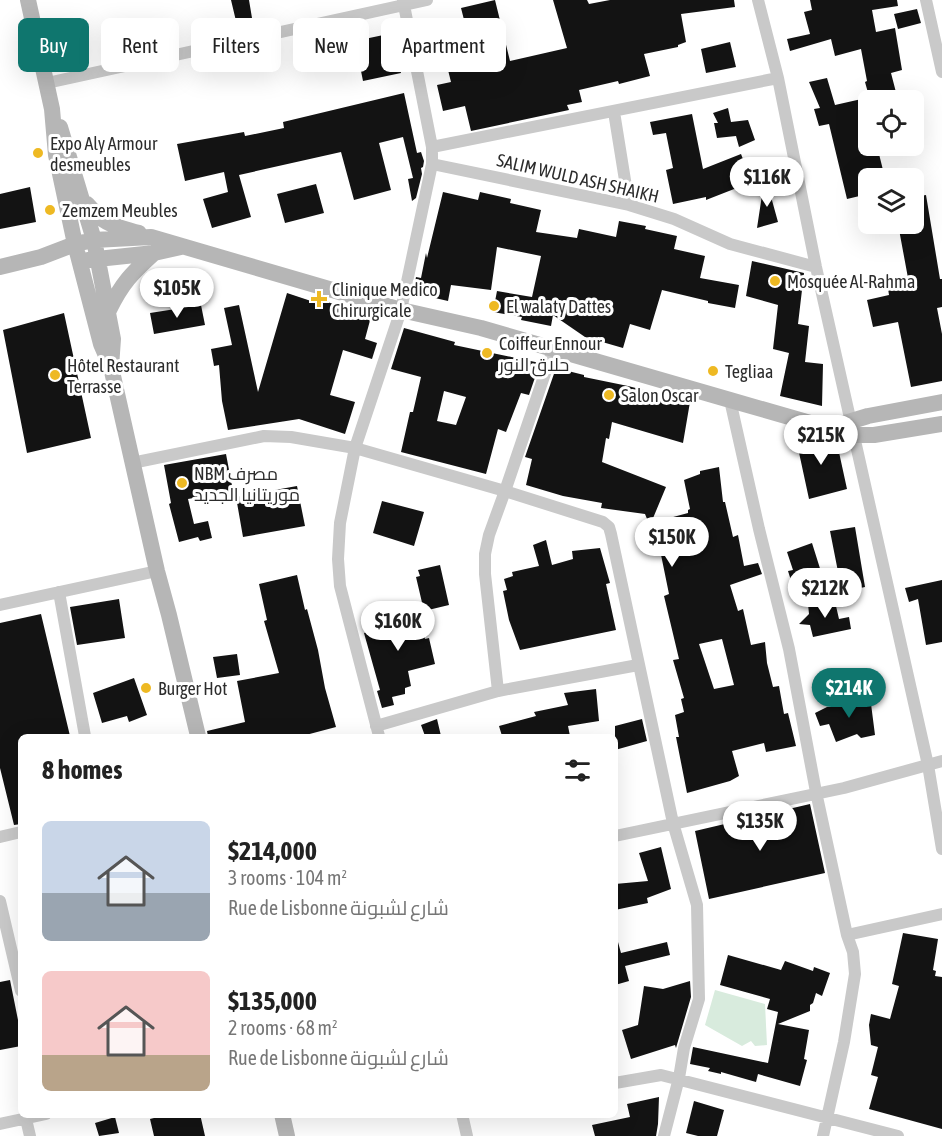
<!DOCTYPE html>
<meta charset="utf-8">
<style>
:root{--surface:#fff;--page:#f6f6f6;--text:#222;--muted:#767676;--accent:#0f766e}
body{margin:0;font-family:"Asap Condensed",Cairo,sans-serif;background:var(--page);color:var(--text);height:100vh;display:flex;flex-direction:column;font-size:22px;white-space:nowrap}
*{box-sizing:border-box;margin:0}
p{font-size:20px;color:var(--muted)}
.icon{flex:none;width:33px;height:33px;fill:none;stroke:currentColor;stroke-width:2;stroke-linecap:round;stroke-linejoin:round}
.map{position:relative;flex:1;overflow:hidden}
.sheet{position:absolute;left:18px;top:734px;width:600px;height:384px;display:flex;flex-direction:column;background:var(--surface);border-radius:9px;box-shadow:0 6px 24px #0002}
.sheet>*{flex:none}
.hud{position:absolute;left:18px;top:18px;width:600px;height:54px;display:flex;gap:12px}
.buttons{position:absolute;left:858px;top:90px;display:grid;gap:12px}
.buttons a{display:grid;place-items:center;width:66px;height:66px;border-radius:9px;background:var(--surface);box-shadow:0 6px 24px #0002;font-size:30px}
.price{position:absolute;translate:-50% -51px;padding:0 14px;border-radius:21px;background:#fff;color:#222;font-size:20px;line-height:39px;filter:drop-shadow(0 2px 3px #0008)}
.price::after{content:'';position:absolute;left:50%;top:36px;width:18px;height:14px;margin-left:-9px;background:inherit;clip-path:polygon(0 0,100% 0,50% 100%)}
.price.selected{background:var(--accent);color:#fff}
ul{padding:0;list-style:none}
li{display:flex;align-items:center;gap:18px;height:150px;padding:0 24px}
li span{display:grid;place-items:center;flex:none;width:168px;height:120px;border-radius:9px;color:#555}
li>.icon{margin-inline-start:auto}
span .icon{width:72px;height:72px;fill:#fffc;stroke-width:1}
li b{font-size:26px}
h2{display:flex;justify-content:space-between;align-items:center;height:72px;padding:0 24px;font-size:26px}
.pill{padding:0 21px;border-radius:9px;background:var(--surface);box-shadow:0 6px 24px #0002;font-size:21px;line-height:54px}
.pill.selected{background:var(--accent);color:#fff}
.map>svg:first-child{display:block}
.green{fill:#d8ebdd}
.building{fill:#131313;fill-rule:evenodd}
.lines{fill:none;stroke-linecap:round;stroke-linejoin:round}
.street{stroke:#c9c9c9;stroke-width:12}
.secondary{stroke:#b6b6b6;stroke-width:16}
.poi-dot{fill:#eeb923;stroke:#fff;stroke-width:2}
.labels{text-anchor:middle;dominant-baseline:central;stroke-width:6;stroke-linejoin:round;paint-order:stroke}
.poi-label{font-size:18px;fill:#2c2c2c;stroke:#fff;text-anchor:start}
.street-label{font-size:18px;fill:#2c2c2c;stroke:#fff}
</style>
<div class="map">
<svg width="942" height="1136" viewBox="0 0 942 1136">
<rect width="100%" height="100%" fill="#fff"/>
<path class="green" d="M715,990L765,1004L767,1045L755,1046L751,1041L742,1046L705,1025Z"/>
<path class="building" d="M231,0H249L252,18L236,21Z
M495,0L510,61L567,48L553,0H587L589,4L610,0H734L735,7L681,14L686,42L678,45V47L644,54L650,76L619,84L618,81L579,90L582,102L567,105L569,110L471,131L465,106L443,111L437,85L451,82L448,70L475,63L461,8Z
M810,0H897L898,6L872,10L876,32L895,28L902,70L891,73L898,100H870L865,82L867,81L861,49L835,56L831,39L790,51L787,39L810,34L804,12L812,10Z
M917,9L921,23L898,29L894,14Z
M393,33L401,73L363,81L355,41Z
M730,42L736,67L706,73L701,49Z
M827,78L835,105L866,98L868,116L863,117L868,136V146H877L885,178H868V194L847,199L829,124L819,126L814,109L820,108L809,82Z
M404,93L417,153L421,152L424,161L423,167L421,168L422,174L416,198L412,201L408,179L413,178L403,137L379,143L391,190L354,200L341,152L239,175L251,217L212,228L203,199L228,192L224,172L185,181L177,144L244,132L245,136L284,128L283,122Z
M728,108L731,122L748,120L755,140L739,147L736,136L717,138L714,123H718L713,113Z
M692,114L703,169L741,154L752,182L706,200V197L673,204L666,170L673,168L666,133L653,135L650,122Z
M765,175L778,222L757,228Z
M316,184L324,213L285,223L277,194Z
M30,187L36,222L0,229V194Z
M443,192L478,200L480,192L511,199L510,203L541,210L536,232L577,238L579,229L616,237L619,221L646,226L645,229L677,236L674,249L705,256L700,278L739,285L735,308L708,303V301L662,290L650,330L630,324L623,348L585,337L553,315L551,326L521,320L522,317L493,312L497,291L532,297L541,256L497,247L491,290L451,285L448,301L413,293L416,277L421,278L426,253L427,258Z
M926,195L940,279H942V307L937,308L942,334V381L911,387L898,322L873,327L867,300L889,295L887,282L908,278L898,224H914V197Z
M752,261L804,273L798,324L809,326L805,362L823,364L822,406L780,396L789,353L773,349L778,305L746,296Z
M287,293L314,302V299L372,313L365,339L377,343L372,359L343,350L330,395L355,402L345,434L299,419L228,430L222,401L219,365L214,366L211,349L232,345L224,308L239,305L258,392Z
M201,305L205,325L154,334L150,313Z
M64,313L91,438L27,453L3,330Z
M404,328L455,342L454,345L540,363L529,395L521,393L506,432L498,429L486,474L401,452L410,412H413L421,377L391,369ZM444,391L466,397L456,425L437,421Z
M556,368L584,375V377L628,386L690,402L683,443L612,422L609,439L606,438L602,462L666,487L651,523L688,513V510L690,509L684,480L700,474V471L719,467L723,502H725L733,537L738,535L744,566L758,563L762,574L730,585L738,611L743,609L751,645L765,642L767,663L773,687L779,686L784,714L788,713L796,746L766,752L764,743L732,751L739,776L730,781L687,793L676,737H679L675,715L684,712L681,699L684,698L673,660L679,659L664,596L669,594L658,540L656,541L645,514L601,508L602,503L563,496L526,485L532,459L525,457ZM722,639L734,685L714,689L699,644Z
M795,434L837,443L847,489L809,499Z
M226,454L233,491L188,499L194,524L208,521L212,538L200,541L198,537L179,542L169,504L171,503L164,465Z
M297,486L305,526L243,537L236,497Z
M382,501L424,512L414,546L373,533Z
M855,527L865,587L842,592L830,531Z
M546,540L552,565L573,559L572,551L600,548L610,583L606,584L616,630L520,650L509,620L503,591L507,590L504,579L513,576L512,572L539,566L533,545Z
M812,543L823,578L813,581L812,588L794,590L788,571L793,570L787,552Z
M440,565L449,605L424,611L416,577L420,576L418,570Z
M297,575L305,610L307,609L318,650L325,688L336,727L302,736H208L207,731L245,722L237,681L279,673L264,621L267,620L259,584Z
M942,580V642L926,645L918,599L909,602L905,588Z
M119,599L125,638L77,645L70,607Z
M829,599L832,607L836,606L839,619L849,617L851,629L813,637L810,625L799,624L809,614L808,604Z
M416,604L425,639L429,638L435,664L408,671L411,686L405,688V694L392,697L394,705L382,708L377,691L380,690L364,633L384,628L380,613Z
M41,614L70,736H21V824L14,825L0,768V623Z
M237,654L240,675L217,678L213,657Z
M134,678L147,715L129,722L127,716L102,723L93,693Z
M596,689L599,721L568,726L570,736H502L499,726L536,716L534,712L568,705L564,693Z
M870,696L875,735L861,738L857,734L836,742L829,724L820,726L815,713L827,707H839L838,702Z
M437,719L441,736H425L421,725Z
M642,719L647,741L615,750V726Z
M810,804L825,873L709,899L695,831Z
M661,847L671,889L647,898L648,903L615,910V884L648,881L639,853Z
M903,933L938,939L933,970L936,971L935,976L942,977V1129L869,1109L878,1077L871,1075L878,1047L871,1045L869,1025L871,1014L890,1019L899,986L892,984Z
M615,942H618L621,953L667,942L670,955L625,966L629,981L615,985Z
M728,955L781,970L785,961L813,971L814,967L830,973L822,996L816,993L813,1003L810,1005V1011L778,1024L809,1030L804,1059L807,1060L800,1086L758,1074L756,1082L721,1072V1074L708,1071L710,1068L690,1064L693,1047L768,1063L778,1012L767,1009L770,999L720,985Z
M10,980L21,1035V1046L0,1050V982Z
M690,981L691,997L676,1048L675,1045L631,1059L622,1030L638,1025L644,986L663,989Z
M659,1097L658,1124L656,1136H595L592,1125L630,1117L627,1104Z
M694,1101L724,1110L717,1136H698L686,1133Z
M170,1114H200L205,1136H154L150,1119Z
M115,1117L119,1133L99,1136L95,1123Z"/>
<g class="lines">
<path class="street" d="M758,0L778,78L816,267L928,765L942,849
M926,0L942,72
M47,83L427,0
M614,112L629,205
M432,147L778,78
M432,164L629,205L674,219L730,244L816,267
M553,350L505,491L603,522L609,527L611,534L673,823L697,905L699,999L684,1048L679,1078L664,1136
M730,400L759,529L789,649L816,792L847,935L853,952L855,974L844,1042L823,1136
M132,463L264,436L291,437L355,448L505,491L489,535L485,554V574L498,691
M59,592L85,736
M0,605L157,571
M376,726L498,691L638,665
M379,736L340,586L338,559L340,523L355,448L401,310L432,164V147L403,0
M615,836L844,788L942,761
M0,837L21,832
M0,901L21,991
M847,935L942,914
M615,1083L661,1075L898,1136
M462,1114L467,1136
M26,1119L30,1136
M0,1124L46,1114"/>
<path class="secondary" d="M28,0L52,109L56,155L75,244L101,344L111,367L157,571L169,615L198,736
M60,127L94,240L113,339L111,367
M87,204C106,226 112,225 139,233
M88,260L154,253L181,247
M0,267L41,257L75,244L94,240L151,237L401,310L481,328L730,400L817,425L832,427L855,435H874L942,424
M109,310C122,283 132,273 154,253
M832,427L868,416L942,402
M282,1114L287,1136"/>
</g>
<g class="poi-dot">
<circle cx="38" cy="153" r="6"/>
<circle cx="50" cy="210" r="6"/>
<circle cx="775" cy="281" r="6"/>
<path d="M316 290h6v6h6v6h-6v6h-6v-6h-6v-6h6z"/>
<circle cx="494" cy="306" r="6"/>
<circle cx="487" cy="353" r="6"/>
<circle cx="713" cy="371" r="6"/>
<circle cx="55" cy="375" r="6"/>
<circle cx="609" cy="395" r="6"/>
<circle cx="182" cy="483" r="6"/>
<circle cx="146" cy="688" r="6"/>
</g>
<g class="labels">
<g class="poi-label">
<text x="50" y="143">Expo Aly Armour<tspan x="50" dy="21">desmeubles</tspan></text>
<text x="62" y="210">Zemzem Meubles</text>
<text x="787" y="281">Mosquée Al-Rahma</text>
<text x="332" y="289">Clinique Medico<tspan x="332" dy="21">Chirurgicale</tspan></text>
<text x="506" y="306">El walaty Dattes</text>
<text x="499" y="343">Coiffeur Ennour<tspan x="499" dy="21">حلاق النور</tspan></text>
<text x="67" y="365">Hôtel Restaurant<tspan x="67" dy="21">Terrasse</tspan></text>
<text x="725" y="371">Tegliaa</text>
<text x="621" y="395">Salon Oscar</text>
<text x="194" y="473">NBM مصرف<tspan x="194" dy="21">موريتانيا الجديد</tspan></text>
<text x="158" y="688">Burger Hot</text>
</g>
<g class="street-label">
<text transform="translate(578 178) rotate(13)">SALIM WULD ASH SHAIKH</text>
</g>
</g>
</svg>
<div class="buttons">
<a><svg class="icon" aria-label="locate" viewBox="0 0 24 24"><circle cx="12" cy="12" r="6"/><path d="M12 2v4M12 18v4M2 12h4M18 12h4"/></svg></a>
<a><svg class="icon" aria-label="layers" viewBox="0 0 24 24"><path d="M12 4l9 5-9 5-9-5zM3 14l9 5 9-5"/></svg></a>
</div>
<b class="price" style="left:767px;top:208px">$116K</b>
<b class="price" style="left:177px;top:319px">$105K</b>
<b class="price" style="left:821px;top:466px">$215K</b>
<b class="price" style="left:672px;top:568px">$150K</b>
<b class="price" style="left:825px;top:619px">$212K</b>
<b class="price" style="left:398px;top:652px">$160K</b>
<b class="price selected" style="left:849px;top:719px">$214K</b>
<b class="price" style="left:760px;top:852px">$135K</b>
<div class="hud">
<a class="pill selected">Buy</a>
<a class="pill">Rent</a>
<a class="pill">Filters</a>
<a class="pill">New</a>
<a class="pill">Apartment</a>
</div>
<section class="sheet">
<h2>8 homes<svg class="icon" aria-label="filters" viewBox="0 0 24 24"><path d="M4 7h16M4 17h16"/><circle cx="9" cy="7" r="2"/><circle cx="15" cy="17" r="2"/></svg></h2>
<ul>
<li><span style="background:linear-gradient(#c9d6e8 60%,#9aa5b1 0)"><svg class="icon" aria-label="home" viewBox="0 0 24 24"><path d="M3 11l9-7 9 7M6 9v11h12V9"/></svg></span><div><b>$214,000</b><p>3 rooms · 104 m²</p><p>Rue de Lisbonne شارع لشبونة</p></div></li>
<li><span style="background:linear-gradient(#f6c9c9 70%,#b9a48a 0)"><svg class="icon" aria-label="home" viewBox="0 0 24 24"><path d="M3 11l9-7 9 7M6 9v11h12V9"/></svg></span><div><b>$135,000</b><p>2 rooms · 68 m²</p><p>Rue de Lisbonne شارع لشبونة</p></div></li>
</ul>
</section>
</div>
